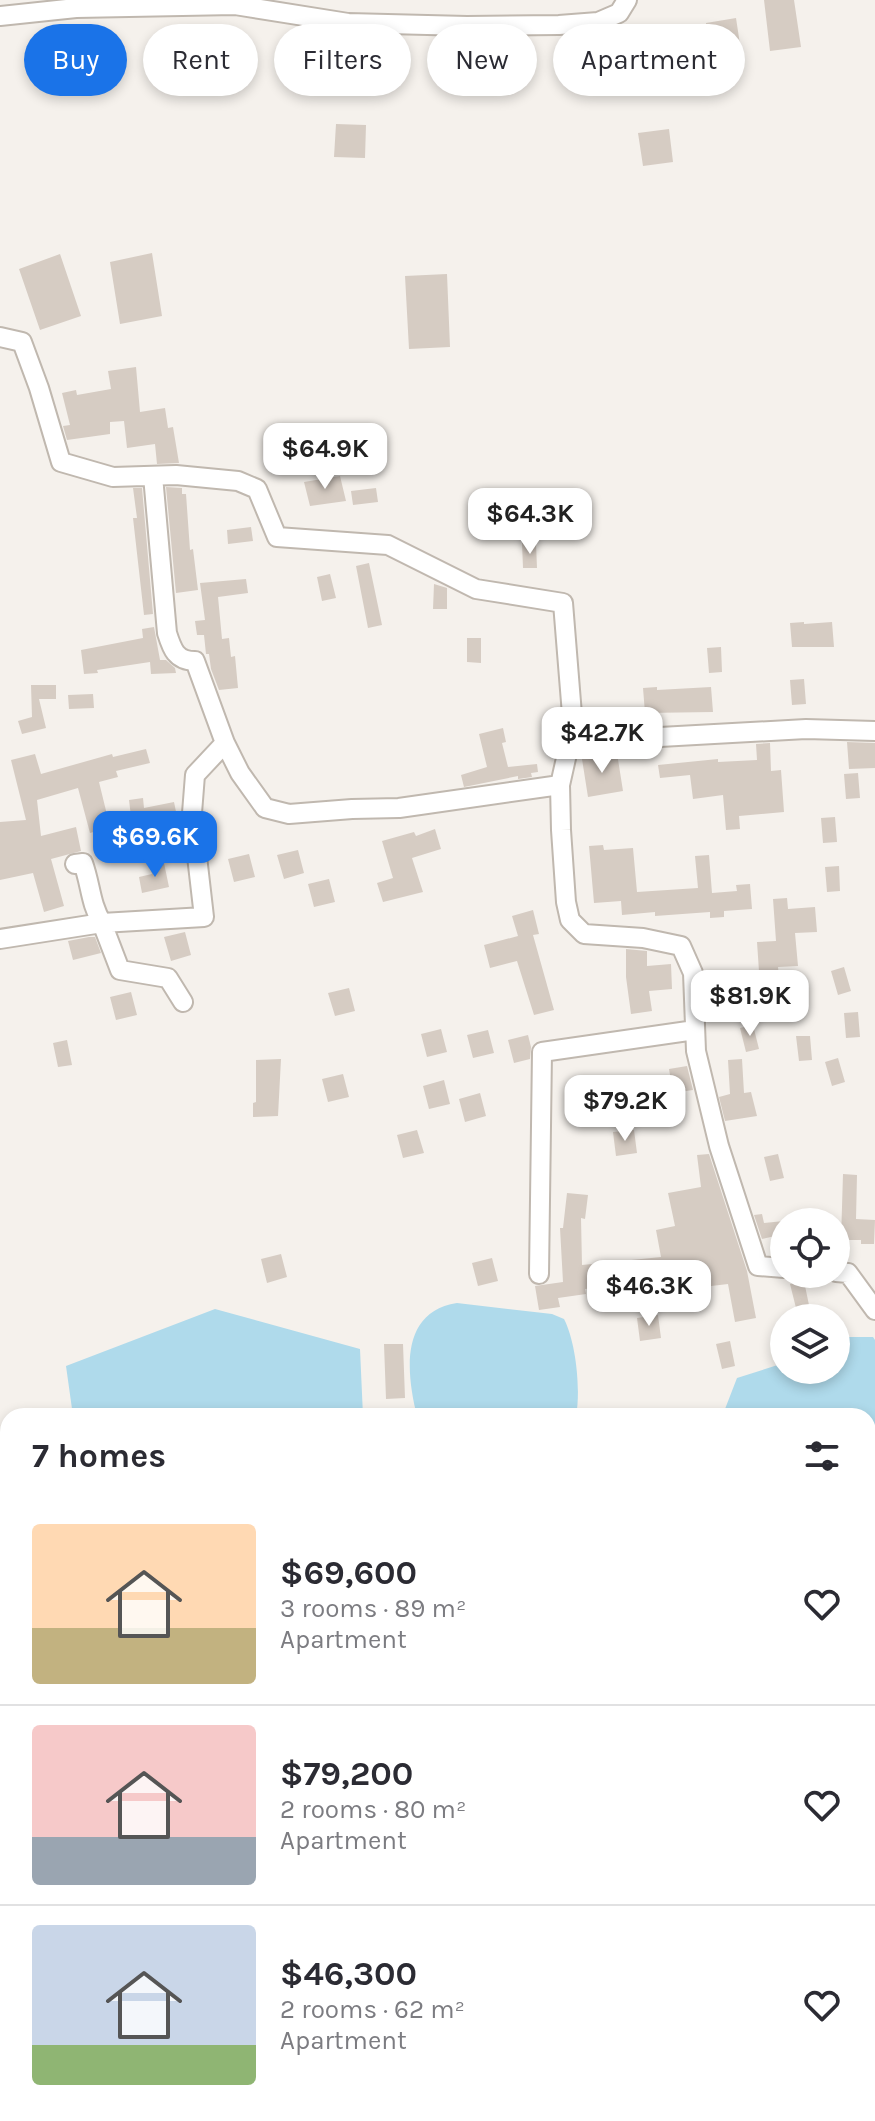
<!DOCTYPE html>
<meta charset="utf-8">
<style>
:root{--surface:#fff;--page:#f7f7f7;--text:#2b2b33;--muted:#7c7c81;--line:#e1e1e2;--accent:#1a73e8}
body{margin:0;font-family:Karla,sans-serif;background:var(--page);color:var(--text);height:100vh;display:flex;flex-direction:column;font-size:30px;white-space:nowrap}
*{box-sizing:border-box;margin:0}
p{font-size:26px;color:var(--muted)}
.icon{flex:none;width:44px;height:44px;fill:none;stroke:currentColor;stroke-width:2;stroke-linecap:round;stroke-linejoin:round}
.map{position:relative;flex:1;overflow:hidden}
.side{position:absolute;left:0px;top:1408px;width:876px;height:714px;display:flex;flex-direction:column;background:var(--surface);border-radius:24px 24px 0 0;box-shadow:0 4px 12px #0003}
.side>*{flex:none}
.guide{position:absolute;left:24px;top:24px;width:828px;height:72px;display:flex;gap:16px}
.buttons{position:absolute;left:770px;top:1208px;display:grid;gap:16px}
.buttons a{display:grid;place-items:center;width:80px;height:80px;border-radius:50%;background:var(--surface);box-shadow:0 4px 12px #0003;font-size:40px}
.price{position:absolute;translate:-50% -68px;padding:0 18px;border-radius:16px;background:#fff;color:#222;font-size:26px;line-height:52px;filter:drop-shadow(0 2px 4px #0008)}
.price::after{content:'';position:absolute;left:50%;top:48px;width:24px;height:18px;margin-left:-12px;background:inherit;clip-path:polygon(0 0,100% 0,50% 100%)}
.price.active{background:var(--accent);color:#fff}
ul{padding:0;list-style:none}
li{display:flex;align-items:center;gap:24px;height:200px;padding:0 32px}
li+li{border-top:2px solid var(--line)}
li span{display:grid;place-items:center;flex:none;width:224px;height:160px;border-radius:8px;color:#555}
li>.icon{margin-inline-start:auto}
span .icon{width:96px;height:96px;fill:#fffc;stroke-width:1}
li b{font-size:34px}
h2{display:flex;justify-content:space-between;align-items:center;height:96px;padding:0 32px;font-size:34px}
.chip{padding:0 28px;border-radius:36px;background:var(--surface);box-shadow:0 4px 12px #0003;font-size:28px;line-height:72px}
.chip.active{background:var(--accent);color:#fff}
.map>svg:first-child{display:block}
.water{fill:#afdaeb}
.building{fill:#d6ccc3}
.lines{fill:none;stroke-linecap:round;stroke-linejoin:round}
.street-casing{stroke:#c0b8af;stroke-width:22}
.street{stroke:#fff;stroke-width:18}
</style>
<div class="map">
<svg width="875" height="2121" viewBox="0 0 875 2121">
<rect width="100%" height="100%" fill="#f5f1ec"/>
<path class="water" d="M457,1303L552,1314L564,1319C576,1342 581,1390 576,1416H417C406,1372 400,1312 457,1303Z
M215,1309L360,1349L363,1416H73L66,1366Z
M836,1337H873L875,1340V1465L868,1468V1416H730L725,1409L737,1378L784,1363V1370H836Z
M0,1685L8,1686V1830H0Z
M0,1929H8V2051H0Z"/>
<path class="building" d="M764,0H794L801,47L770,51Z
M736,18L741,51L702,57L703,60L673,64L668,31L706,27V23Z
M160,40L169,67L156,71L147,45Z
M336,124L366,125L365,158L334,157Z
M669,129L673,162L643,166L638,133Z
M152,253L162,316L120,324L110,262Z
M60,254L81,316L40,330L19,269Z
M447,274L450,347L409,349L405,276Z
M136,367L140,412L165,408L168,428L173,427L179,463L157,464L155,444L127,448L124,421L110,422V434L67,440L63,426L70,425L62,393L76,390L77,395L111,389L108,371Z
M294,456L295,470L271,473L269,459Z
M340,476L346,501L310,506L304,482Z
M166,487L182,488V494H186L190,550L193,549L198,590L176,593Z
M133,488H142L153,614L144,615L133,518H137Z
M376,488L378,502L353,505L351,491Z
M251,527L253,541L228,544L227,530Z
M522,543H536L537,568H523Z
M369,563L382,625L368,628L356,566Z
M330,574L336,598L322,601L317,577Z
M246,579L248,593L218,597L222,639L229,638L231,657L235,656L238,688L219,690L211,669L209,654H206L204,635H197L195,621L205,620L200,583Z
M434,584L447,588V609H433Z
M804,622V624L832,622L834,647H792L790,623Z
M154,627L160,660H166L175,668L176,673L151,674L150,662L97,670L98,673L84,674L81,650L143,638L142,629Z
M467,638H481V663L467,662Z
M721,647L722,672L709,673L707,648Z
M804,679L806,704L792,705L790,680Z
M31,685H56V699H39L46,728L22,734L18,721L32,717Z
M657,687V690L711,687L713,712L645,713L643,688Z
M93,694L94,708L69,709L68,695Z
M503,728L506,742L502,743L508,767L537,764L538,772L531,773L532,777L518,779V776L464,787L461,775L487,767L479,734Z
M847,742L875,743V768L849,769Z
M770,743L771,771L781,770L784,812L739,816L740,829L726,830L723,795L693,799L690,775L660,778L658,765L718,759V762L757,760L756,744Z
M146,749L150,763L116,771L118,777L99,782L110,827L90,833L78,788L37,800L41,836L76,827L81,851L51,859L64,906L44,912L33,873L0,880V822L26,820L11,760L35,754L41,774L112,754L113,757Z
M617,753L623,791L588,797L582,759Z
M858,773L860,798L846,799L844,774Z
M143,798L144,808L174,802L179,826L166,829L164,821L132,825L129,800Z
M835,817L837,842L823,843L821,818Z
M435,829L441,849L412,858L423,892L383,902L377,883L393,878L382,841L414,832L416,836Z
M603,845L604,850L633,848L637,892L698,888L695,856L709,855L712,893L737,891L736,885L750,884L752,909L724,911V917L710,918V912L655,916V912L622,915L621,901L594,903L589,846Z
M298,850L304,873L284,879L277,855Z
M249,854L255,877L234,882L228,859Z
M164,863L169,887L142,893L139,877L152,874L150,866Z
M839,866L840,891L827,892L825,867Z
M329,879L335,902L314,907L308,884Z
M787,898L788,909L815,907L817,932L795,933L798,966L778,967L782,1009L746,1012L744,988L760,986L757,942L776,941L773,899Z
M533,910L539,934L533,935L554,1010L534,1015L517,961L490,968L484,945L518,936L512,916Z
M185,932L191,955L171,961L164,937Z
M89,937H95L101,953L73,960L68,941Z
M626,949L647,951V966L671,964L672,989L649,991L652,1011L631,1014L626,977Z
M844,967L851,991L838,995L831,971Z
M349,988L355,1011L335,1016L328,993Z
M131,992L137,1015L116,1020L110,997Z
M858,1012L860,1037L846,1038L844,1013Z
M753,1025L759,1049L746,1052L740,1028Z
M441,1029L447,1052L427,1057L421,1034Z
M488,1030L494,1053L473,1058L467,1035Z
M528,1035L531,1047L530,1059L514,1063L508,1040Z
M796,1036H810L812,1060L799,1061Z
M67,1040L72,1065L58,1067L53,1043Z
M838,1058L845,1082L832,1086L825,1062Z
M281,1059L278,1116L253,1117V1103L256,1102V1060Z
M742,1059L744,1093L751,1092L757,1116L725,1121L719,1097L730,1094L728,1060Z
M687,1066L693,1090L673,1093L669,1069Z
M343,1074L349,1097L328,1102L322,1079Z
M444,1080L450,1104L429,1109L423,1086Z
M480,1093L486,1116L465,1122L459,1099Z
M417,1130L424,1153L403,1158L397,1135Z
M634,1130L637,1153L616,1156L613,1132Z
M709,1154L747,1271L756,1318L735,1322L728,1284L661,1292L660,1281L585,1289L586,1294L558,1298L560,1307L539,1310L535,1286L563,1282L560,1228H563L567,1193L588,1195L585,1219L581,1218L582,1265L661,1257L656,1230L675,1226L668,1193L701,1187L697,1155Z
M778,1154L784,1178L770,1181L764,1157Z
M843,1174L857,1175L856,1219L875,1220L874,1244H861V1240H841Z
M762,1214L764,1223L784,1221V1234L762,1239L754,1215Z
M281,1254L287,1277L267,1283L261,1259Z
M492,1258L498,1281L478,1286L472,1263Z
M804,1281L809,1305L796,1308L790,1284Z
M658,1315L661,1338L640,1341L637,1318Z
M730,1341L735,1366L722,1369L716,1344Z
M384,1344H403L405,1398L386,1399Z"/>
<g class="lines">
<defs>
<path id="street" d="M0,16L76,8L235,5L348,23L467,26L559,25L598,22L619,13L627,0
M0,337L22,342L39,388L61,462L113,477L176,475L238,481L257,489L277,537L388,545L476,589L563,603L573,727L560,785L561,830L566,902L570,920L584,934L643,938L681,946L693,973L696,1051L719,1146L758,1266L784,1268
M153,476L167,633C172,649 176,661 195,661L225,743L240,773L265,808L289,814L352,809L399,808L560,785
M573,727L607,721L635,732L660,737L806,729L875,731
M75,864L83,863C91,885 90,903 102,923L204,917L192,813L195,775L225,743
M0,939L102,923L120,970L168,978L183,1002
M836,1272L848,1273L875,1310
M539,1274L542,1052L695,1030"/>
</defs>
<use href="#street" class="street-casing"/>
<use href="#street" class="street"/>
</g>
</svg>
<div class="buttons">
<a><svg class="icon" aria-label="locate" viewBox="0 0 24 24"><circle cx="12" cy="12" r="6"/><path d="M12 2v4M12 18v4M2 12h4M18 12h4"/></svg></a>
<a><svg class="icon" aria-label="layers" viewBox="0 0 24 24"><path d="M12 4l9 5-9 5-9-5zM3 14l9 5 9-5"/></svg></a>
</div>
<b class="price" style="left:325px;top:491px">$64.9K</b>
<b class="price" style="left:530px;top:556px">$64.3K</b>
<b class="price" style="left:602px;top:775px">$42.7K</b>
<b class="price active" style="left:155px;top:879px">$69.6K</b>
<b class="price" style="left:750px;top:1038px">$81.9K</b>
<b class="price" style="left:625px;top:1143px">$79.2K</b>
<b class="price" style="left:649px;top:1328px">$46.3K</b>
<div class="guide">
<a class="chip active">Buy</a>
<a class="chip">Rent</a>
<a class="chip">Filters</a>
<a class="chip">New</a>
<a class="chip">Apartment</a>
</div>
<section class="side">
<h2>7 homes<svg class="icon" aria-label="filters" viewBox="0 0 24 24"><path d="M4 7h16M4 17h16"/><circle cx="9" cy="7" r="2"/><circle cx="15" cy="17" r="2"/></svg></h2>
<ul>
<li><span style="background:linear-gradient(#ffd9b3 65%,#c2b280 0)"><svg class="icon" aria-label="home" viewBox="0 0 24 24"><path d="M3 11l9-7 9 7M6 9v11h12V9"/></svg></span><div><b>$69,600</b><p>3 rooms · 89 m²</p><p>Apartment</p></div><svg class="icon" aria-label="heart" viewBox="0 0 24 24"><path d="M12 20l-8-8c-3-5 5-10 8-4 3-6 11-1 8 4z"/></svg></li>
<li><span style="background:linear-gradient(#f6c9c9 70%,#9aa5b1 0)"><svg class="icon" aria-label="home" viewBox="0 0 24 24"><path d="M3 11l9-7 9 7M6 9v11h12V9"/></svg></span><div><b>$79,200</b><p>2 rooms · 80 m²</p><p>Apartment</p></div><svg class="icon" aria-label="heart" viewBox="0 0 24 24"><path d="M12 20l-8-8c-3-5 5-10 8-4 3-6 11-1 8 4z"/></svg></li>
<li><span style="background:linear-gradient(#c9d6e8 75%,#8fb573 0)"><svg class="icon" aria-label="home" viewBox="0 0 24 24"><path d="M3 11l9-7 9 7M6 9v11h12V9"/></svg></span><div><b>$46,300</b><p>2 rooms · 62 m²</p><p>Apartment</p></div><svg class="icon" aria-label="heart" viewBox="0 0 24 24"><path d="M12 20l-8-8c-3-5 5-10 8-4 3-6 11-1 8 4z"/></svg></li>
</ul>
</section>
</div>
